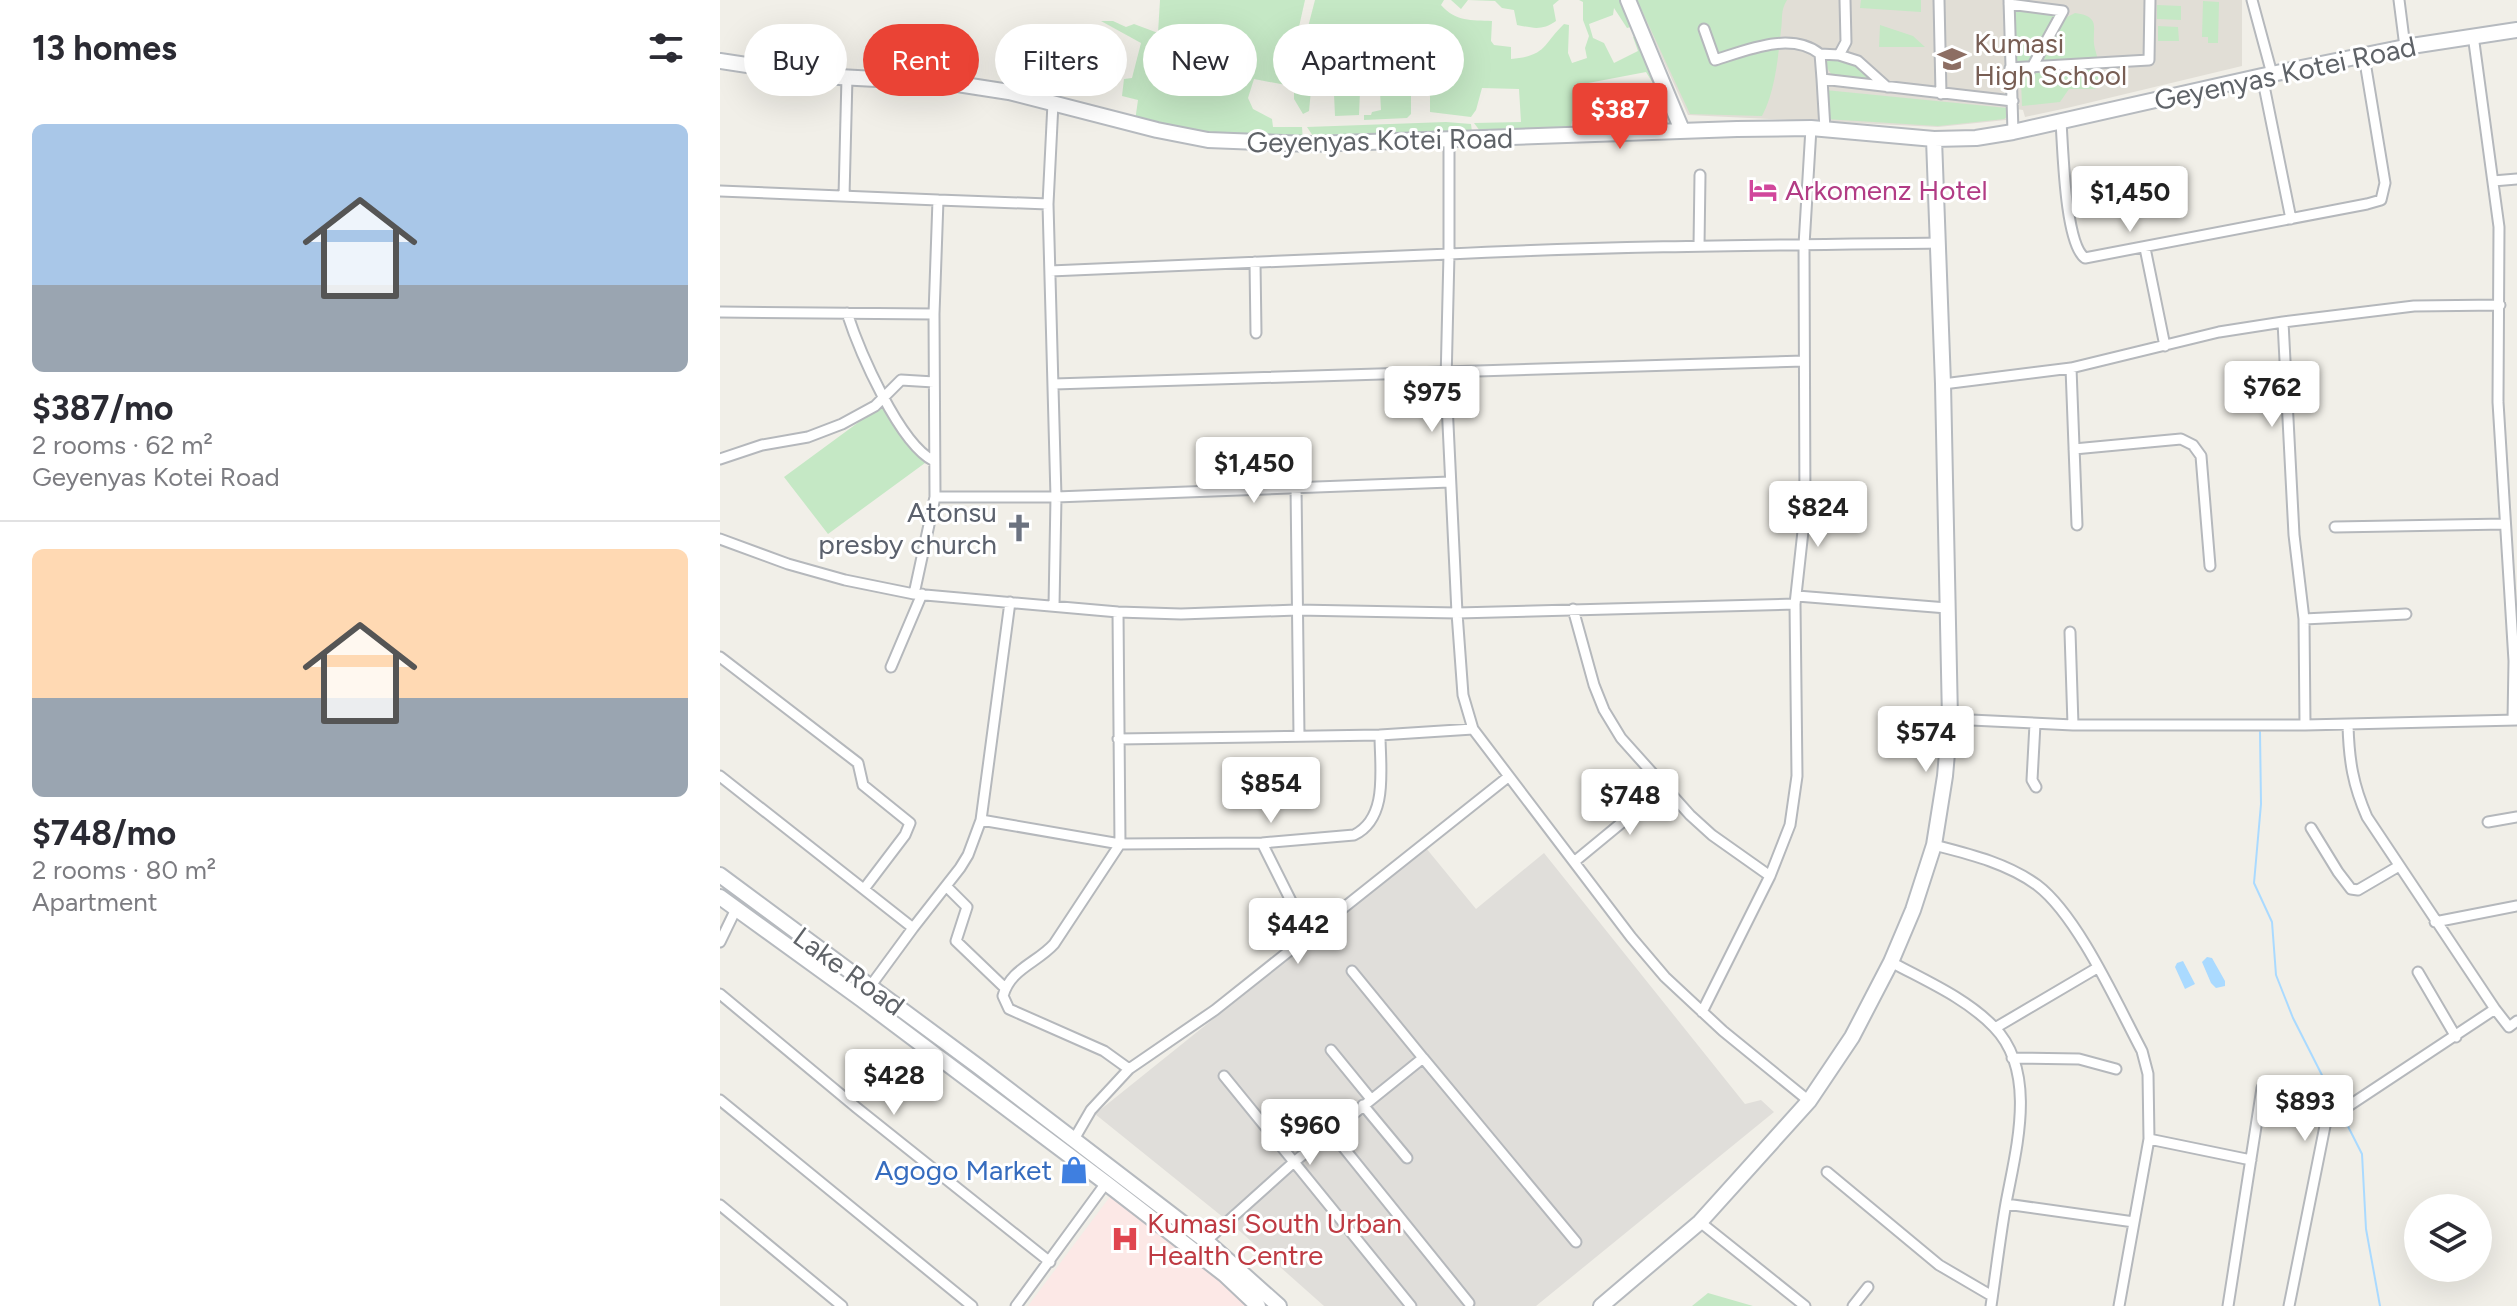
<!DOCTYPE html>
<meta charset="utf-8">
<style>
:root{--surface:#fff;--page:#f7f7f7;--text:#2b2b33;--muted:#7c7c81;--line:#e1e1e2;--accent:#ea4335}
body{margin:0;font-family:Figtree,sans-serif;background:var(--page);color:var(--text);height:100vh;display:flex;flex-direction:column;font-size:30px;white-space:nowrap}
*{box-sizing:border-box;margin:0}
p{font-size:26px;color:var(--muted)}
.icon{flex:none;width:44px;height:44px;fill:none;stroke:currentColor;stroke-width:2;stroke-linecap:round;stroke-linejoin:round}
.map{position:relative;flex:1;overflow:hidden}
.drawer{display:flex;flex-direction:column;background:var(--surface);width:720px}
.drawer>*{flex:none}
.hud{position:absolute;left:24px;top:24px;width:760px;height:72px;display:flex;gap:16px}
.fabs{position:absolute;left:1684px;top:1194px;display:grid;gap:16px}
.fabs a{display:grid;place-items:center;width:88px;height:88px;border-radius:50%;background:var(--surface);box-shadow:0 8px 32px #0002;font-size:40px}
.price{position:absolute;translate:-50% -68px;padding:0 18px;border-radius:8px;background:#fff;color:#222;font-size:26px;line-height:52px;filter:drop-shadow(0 2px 4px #0008)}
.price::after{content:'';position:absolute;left:50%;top:48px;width:24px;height:18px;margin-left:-12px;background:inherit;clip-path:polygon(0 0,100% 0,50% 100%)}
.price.selected{background:var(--accent);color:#fff}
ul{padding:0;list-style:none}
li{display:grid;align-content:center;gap:16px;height:424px;padding:0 32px}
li+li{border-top:2px solid var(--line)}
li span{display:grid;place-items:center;height:248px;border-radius:12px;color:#555}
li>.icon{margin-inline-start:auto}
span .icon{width:144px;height:144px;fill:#fffc;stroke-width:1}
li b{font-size:34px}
h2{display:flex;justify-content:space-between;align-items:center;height:96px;padding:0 32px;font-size:34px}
.tag{padding:0 28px;border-radius:36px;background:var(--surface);box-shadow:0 8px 32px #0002;font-size:28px;line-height:72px}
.tag.selected{background:var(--accent);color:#fff}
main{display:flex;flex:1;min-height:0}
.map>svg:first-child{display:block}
.industrial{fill:#e0deda}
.education{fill:#e1ded6}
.medical{fill:#fce8e6}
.green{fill:#c5e8c5}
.water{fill:#aadaff}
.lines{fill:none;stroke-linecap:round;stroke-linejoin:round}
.stream{stroke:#aadaff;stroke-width:2}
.street-casing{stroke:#b5b8bc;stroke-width:13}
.secondary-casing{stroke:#b6babf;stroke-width:18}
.street{stroke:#fff;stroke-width:9}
.secondary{stroke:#fff;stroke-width:14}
.labels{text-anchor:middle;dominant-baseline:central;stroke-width:6;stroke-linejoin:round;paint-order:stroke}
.education-label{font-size:28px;fill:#785e54;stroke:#fff;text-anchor:start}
.street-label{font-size:28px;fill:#5f6368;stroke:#fff}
.hotel-label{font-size:28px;fill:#b23c85;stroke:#fff;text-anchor:start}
.worship-label{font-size:28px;fill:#5b616d;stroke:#fff;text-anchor:end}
.shop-label{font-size:28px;fill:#366cbe;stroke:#fff;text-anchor:end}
.health-label{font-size:28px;fill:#be3a42;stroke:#fff;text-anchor:start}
</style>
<main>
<section class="drawer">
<h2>13 homes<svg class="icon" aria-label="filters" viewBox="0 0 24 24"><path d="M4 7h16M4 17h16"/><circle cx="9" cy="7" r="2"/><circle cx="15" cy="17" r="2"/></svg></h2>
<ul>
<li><span style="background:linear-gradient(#a9c7e8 65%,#9aa5b1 0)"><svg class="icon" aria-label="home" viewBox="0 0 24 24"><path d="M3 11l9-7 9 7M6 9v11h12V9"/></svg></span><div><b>$387/mo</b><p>2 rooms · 62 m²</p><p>Geyenyas Kotei Road</p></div></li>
<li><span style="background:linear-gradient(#ffd9b3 60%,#9aa5b1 0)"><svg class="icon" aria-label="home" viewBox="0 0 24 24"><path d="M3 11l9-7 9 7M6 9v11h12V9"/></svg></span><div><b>$748/mo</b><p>2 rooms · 80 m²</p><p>Apartment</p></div></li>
</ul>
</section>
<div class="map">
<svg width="1797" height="1306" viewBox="0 0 1797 1306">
<rect width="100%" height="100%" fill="#f1efe8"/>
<path class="industrial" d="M706,848L756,909L824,853L1025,1104L1041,1100L1054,1112L816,1306H604L514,1226L375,1114Z"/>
<path class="education" d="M916,0H1522V66L1347,108L1305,117L1303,110L1289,108L1286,120L1218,127L968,115Z"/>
<path class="medical" d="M392,1194L536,1306H308Z"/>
<path class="green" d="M440,0H585L566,85L534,79L528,98L533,109L552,119L553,127H582L583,141L532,140L415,121L418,100L402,96L404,79L412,78L421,43L381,21H393L406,27L414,24L438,33Z
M595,0H724L721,5C736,22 751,20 772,21L771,41L774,45L791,47V59C827,56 823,44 844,24L849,25L848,53L852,63L867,58L865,48L869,36L863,20V2L859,0H902L914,26L907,28L894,8L893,15L869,24L873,38L884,43L894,63L918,51L913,37L918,35C928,63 944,87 933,116H929L934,85L926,72L863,84L870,121H852L850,132L760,131L754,123L801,122L799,89L762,88L756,110L751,117L710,112V90H691V114L687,118L644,120V115H651L652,112L661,110L660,91H640L639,115L615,116L614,94H606L609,87L608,76L592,80L589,111L583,114L574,99V81Z
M731,0H839L833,5L836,21C822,31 813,28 797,25L794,10L782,8L775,1L748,0L741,9Z
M917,0H1067C1060,11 1063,18 1061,30C1058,58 1055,92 1042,116L970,114Z
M1141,0H1201V12L1140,8Z
M1483,1L1499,2L1498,43H1488V37H1482Z
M1437,5L1461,6V20L1437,19Z
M1294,10L1332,14L1336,17L1308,65L1297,63L1290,37Z
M1355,13C1384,17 1370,30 1375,49C1377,58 1381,67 1384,76L1375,89H1349L1340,102L1302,106L1301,80L1312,74L1345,18Z
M1160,25L1193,36L1205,47H1159Z
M1438,26L1458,27L1459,41H1438Z
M1106,60H1130L1160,82L1114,78L1105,65Z
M1105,90L1287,108L1288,116L1284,119L1218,126L1105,119Z
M726,122L751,124L752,132L595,139L587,127Z
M162,405L205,463L108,534L64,477Z
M988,1293L1033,1306H972Z"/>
<path class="water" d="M1487,957L1492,958L1505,981V986L1496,988L1491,983L1482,962Z
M1463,961L1475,984L1465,989L1455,967L1457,963Z"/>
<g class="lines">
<path class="stream" d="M1540,732L1541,804L1534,883L1552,922L1556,975L1573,1018L1642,1154L1646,1229L1660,1306"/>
<defs>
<path id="street" d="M1219,0L1221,94
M1289,0L1293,132
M1532,0L1552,74
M1679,0L1685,47
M1289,4L1343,11L1311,69
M984,29L995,60C1027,50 1071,31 1100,54L1102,79
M1753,35L1779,227L1778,402L1794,661L1793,720
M1100,54L1119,55L1126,42L1125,0
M1119,55L1138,61L1167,87
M1290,68L1429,60L1430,0
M1542,76L1571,219
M333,103L328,204L336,497L334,606
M1341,122C1343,149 1345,244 1365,258L1647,204L1661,200L1665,183L1644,56
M1091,128L1084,245L1085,513L1075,604L737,613L726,382L729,254C892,246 1055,245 1219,243
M1105,129L1102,79L1293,101
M1773,181L1797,179
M0,191L218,200
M124,196L127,77
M979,246L980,175
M1425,248L1445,346
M535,262L536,333
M330,271L729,254V139
M0,312L214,314
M127,313C139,350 179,444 214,461
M1563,322L1574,535L1584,619L1585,725
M1351,368L1357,525
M334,384L1084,361
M1223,384L1351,368L1499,332L1563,322L1694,306L1780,305
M1354,449L1461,439L1473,445L1481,456L1490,566
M0,459L42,445L88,437L122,424L155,406L181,380L214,382
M576,486L579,736
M215,497H336L730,482
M1615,527L1785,524
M0,539L68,564L125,580L194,594L398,612L461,614L577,610L737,613L743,695L753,729L911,937L945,977L1003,1031L1089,1101
M194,594L215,497L214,314L218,200L328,204
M1077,596L1227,608
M853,609L874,685L884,710L901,738L970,815L992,835L1050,876
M1584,619L1686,614
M1350,632L1353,725
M0,657L138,763L143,785L190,823L185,835L144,889
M171,667L202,594
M1230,719L1353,725H1585L1797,720
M1315,724L1312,780L1316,787
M1628,725C1629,761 1633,785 1647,817L1775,1009L1789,1027L1797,1021
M398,739L660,735
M0,776L193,928L149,988
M261,820L400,844L398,612
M1768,822L1797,817
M1591,828L1618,872L1631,889L1638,890L1679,866
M542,843L589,937
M1214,845C1249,854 1287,863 1317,885C1358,916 1397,1004 1422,1051L1428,1074L1429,1139L1399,1306
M854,862L945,787
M226,886L247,907L236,941L285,988
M1715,922L1797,906
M193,928L240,868L248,855L261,820L290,602
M0,942L16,909
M1171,962C1206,981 1246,998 1274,1027C1318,1072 1296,1149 1286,1203C1280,1237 1276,1272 1271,1306
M632,971L703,1058L574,1162L691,1306
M1698,972L1736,1037
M0,994L137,1108L330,1262
M982,1012L1050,876L1070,825L1077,776L1075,604
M1275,1028L1377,968
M611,1050L651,1099
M703,1058L856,1242
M1292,1058L1359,1059L1396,1069
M409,1069L384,1051L289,1009L283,996C290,969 317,963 334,944L400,844L542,843L634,835C669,818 660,768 660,735L753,729
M0,1100L252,1306
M643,1105L687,1158
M1627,1107L1775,1009
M611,1132L749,1303
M1429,1139L1531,1160
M353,1141L371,1110L409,1069L495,1010L788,777
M1107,1172L1219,1265L1272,1296
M1286,1204L1414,1222
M0,1205L122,1306
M980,1222L1085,1306
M486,1241L574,1162L504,1076
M296,1306L386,1183
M1133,1306L1148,1287
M1508,1306L1542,1088
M1569,1306L1606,1121L1609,1118"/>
<path id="secondary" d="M908,0L962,130
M0,61L100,76L231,83L289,92L437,130L488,140L591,144L1017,129L1091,128L1214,139L1256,138L1293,132L1542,76L1685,47L1797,30
M0,875L259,1067L486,1241L559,1306
M0,897L141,999L386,1183L504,1274L538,1306
M881,1306L980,1222L1089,1101L1132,1037L1171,962L1193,910L1214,845L1225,776L1230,719L1223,384L1214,139"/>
</defs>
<use href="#street" class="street-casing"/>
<use href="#secondary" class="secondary-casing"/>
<use href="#street" class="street"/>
<use href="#secondary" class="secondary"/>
</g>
<defs>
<symbol id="school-bare" viewBox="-9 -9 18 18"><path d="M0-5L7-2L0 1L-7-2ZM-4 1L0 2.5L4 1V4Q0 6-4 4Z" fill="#8d6e63" stroke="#fff" stroke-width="2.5" paint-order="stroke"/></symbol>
<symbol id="hotel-bare" viewBox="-9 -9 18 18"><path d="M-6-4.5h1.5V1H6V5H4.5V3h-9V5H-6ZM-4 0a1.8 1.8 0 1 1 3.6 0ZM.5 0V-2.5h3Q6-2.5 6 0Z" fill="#d1479c" stroke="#fff" stroke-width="2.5" paint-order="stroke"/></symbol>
<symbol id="church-bare" viewBox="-9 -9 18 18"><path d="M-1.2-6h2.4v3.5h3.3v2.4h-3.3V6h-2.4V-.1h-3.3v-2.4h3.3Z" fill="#6b7280" stroke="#fff" stroke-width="2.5" paint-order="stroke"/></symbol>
<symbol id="shop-bare" viewBox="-9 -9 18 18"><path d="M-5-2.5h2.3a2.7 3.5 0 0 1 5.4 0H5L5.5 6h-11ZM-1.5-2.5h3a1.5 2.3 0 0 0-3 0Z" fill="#3f7fe0" stroke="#fff" stroke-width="2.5" paint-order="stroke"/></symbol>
<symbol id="hospital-bare" viewBox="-9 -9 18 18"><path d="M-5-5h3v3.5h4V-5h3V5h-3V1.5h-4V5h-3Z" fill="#e0444e" stroke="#fff" stroke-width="2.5" paint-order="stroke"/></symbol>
</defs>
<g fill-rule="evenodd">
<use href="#school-bare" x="1212" y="39" width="40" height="40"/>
<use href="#hotel-bare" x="1023" y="170" width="40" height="40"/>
<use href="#church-bare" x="279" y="508" width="40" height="40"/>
<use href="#shop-bare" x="334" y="1150" width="40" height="40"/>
<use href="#hospital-bare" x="385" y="1219" width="40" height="40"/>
</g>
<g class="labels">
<g class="education-label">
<text x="1254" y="43">Kumasi<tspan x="1254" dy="32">High School</tspan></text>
</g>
<g class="street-label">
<text transform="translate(1565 73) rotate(-12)">Geyenyas Kotei Road</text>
<text transform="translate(660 140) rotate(-1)">Geyenyas Kotei Road</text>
<text transform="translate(129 971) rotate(36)">Lake Road</text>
</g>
<g class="hotel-label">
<text x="1065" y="190">Arkomenz Hotel</text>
</g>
<g class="worship-label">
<text x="277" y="512">Atonsu<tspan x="277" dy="32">presby church</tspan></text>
</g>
<g class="shop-label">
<text x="332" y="1170">Agogo Market</text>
</g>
<g class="health-label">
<text x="427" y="1223">Kumasi South Urban<tspan x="427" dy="32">Health Centre</tspan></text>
</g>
</g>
</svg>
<div class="fabs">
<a><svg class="icon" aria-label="layers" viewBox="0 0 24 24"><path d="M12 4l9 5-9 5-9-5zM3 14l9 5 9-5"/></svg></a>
</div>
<b class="price selected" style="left:900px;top:151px">$387</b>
<b class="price" style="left:1410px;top:234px">$1,450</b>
<b class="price" style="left:1552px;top:429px">$762</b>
<b class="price" style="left:712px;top:434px">$975</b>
<b class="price" style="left:534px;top:505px">$1,450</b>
<b class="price" style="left:1098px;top:549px">$824</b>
<b class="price" style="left:1206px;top:774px">$574</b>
<b class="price" style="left:551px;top:825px">$854</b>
<b class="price" style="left:910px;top:837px">$748</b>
<b class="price" style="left:578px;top:966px">$442</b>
<b class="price" style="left:174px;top:1117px">$428</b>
<b class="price" style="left:1585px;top:1143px">$893</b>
<b class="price" style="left:590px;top:1167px">$960</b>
<div class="hud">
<a class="tag">Buy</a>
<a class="tag selected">Rent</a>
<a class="tag">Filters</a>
<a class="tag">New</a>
<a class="tag">Apartment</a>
</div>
</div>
</main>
